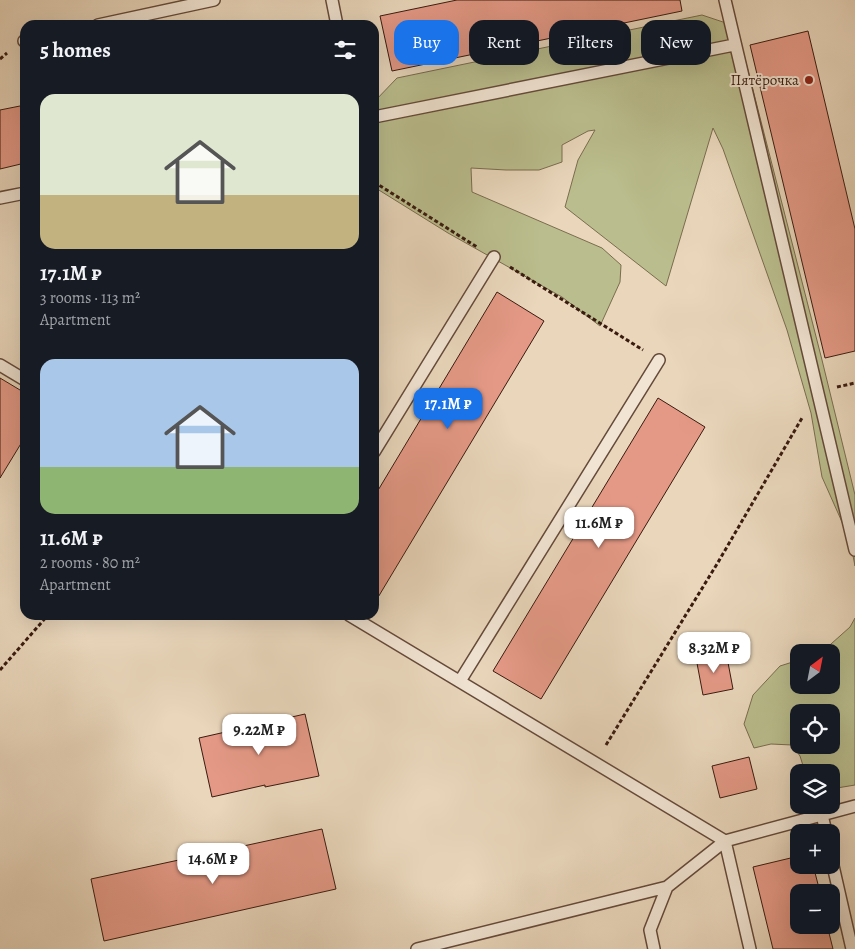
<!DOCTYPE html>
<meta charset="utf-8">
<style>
:root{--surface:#171b24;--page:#20242c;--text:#f1f3f6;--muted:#9ea1a6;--accent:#1a73e8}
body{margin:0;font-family:Alegreya,serif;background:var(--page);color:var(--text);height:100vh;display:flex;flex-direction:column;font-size:19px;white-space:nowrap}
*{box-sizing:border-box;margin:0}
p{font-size:16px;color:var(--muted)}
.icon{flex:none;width:28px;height:28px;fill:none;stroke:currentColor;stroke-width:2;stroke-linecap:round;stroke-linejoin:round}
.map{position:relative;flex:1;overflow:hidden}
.drawer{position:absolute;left:20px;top:20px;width:359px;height:600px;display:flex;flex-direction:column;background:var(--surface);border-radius:15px;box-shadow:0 5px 20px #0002}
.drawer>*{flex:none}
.hud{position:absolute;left:394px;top:20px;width:386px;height:45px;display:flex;gap:10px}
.needle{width:32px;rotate:32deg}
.fabs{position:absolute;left:790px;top:644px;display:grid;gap:10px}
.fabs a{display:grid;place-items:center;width:50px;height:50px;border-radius:10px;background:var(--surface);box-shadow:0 5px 20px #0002;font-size:25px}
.price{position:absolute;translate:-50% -42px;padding:0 11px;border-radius:10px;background:#fff;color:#222;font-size:16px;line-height:32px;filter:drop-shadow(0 1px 2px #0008)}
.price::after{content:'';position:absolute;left:50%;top:30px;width:15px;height:11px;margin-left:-8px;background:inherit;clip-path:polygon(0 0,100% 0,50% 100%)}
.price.selected{background:var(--accent);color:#fff}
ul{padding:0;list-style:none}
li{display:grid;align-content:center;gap:10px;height:265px;padding:0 20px}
li span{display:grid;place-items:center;height:155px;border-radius:15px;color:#555}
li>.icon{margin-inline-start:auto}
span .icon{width:90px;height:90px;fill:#fffc;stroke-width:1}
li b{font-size:21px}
h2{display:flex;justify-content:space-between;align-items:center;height:60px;padding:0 20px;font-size:21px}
.chip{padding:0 18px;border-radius:15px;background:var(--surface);box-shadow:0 5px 20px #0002;font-size:18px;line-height:45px}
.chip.selected{background:var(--accent);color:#fff}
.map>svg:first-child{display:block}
.green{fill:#babd8d;stroke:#7a6c4e;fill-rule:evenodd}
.building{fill:#e49986;stroke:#391b0f}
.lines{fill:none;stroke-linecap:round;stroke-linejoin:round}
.service-casing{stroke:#654a3a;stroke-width:14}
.path{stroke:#391b0f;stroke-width:3;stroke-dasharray:4 2.5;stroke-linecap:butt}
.service{stroke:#f1e4d3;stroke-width:11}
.poi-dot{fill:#8f2418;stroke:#f1e4d3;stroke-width:2}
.labels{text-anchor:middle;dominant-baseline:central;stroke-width:4;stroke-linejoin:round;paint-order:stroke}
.poi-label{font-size:15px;fill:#391b0f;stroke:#f1e4d3;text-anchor:end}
</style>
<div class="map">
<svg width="855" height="949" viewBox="0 0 855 949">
<rect width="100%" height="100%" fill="#e9d6bb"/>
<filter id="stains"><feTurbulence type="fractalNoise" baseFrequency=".004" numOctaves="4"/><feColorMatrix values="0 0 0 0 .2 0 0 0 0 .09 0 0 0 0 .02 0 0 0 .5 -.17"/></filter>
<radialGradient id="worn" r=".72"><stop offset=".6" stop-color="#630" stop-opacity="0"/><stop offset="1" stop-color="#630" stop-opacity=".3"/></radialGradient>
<path class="green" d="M702,15L732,25L742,47L822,360L855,495V566L850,540L822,477L811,413L787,330L723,149L713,128L666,286L565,207L578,160L595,130L588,131L562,145V162L539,170H506L471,168L472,192L602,248L621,265L620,282L600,326L562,297L448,233L374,187V102L397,78Z
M855,618V785L831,789V772H805L800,756L792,745L771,744L754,748L744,724L753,695L780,666L799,660V685H831V652H822L850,627ZM799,712H831V745H799Z"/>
<path class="building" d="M457,0H680L682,11L392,71L380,16Z
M808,31L855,229V351L825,358L750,45Z
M25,105V163L0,169V110Z
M497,292L544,321L374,604V497Z
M0,378L25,393V437L0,478Z
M658,398L705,427L541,699L493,671Z
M726,652L733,689L703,695L696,658Z
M305,714L319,776L265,787V785L212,797L199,738Z
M749,757L757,789L720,798L712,766Z
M322,829L336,889L104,941L91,879Z
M799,856V865H813L820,892H799V925H827L833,949H773L753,867Z"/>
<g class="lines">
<defs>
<path id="service" d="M332,0L337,25
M725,0L855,550
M98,25L214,0
M24,41H25
M374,117L734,45
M0,198L25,193
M0,365L25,380
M374,452L494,257
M349,615L725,841L855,806
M460,681L659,360
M822,815L826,832
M831,857L852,949
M417,949L667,887L725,841L750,949
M654,949L650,930L667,887"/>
</defs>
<use href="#service" class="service-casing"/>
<path class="path" d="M0,59L7,53
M374,182L477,247
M510,267L643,350
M837,387L855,383
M0,670L48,615
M606,745L717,564L802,418"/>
<use href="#service" class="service"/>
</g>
<circle class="poi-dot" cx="809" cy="80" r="5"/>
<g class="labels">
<g class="poi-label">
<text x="799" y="80">Пятёрочка</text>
</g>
</g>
<rect width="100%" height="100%" filter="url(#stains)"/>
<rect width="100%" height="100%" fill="url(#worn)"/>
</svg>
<div class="fabs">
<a><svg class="needle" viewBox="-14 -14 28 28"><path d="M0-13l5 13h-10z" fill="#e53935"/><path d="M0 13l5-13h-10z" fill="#9ea1a6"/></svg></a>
<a><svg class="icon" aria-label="locate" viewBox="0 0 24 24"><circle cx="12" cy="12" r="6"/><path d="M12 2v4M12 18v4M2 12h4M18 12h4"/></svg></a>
<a><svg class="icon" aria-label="layers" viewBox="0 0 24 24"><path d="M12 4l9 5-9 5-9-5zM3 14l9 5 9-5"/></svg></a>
<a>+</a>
<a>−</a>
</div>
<b class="price selected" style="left:448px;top:430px">17.1M ₽</b>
<b class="price" style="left:599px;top:549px">11.6M ₽</b>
<b class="price" style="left:714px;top:674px">8.32M ₽</b>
<b class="price" style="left:259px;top:756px">9.22M ₽</b>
<b class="price" style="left:213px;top:885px">14.6M ₽</b>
<div class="hud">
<a class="chip selected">Buy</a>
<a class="chip">Rent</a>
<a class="chip">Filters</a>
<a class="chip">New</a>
</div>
<section class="drawer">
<h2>5 homes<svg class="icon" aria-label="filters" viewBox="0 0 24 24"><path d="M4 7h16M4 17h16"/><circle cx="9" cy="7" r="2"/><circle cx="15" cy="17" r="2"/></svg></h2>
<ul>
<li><span style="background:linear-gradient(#dfe7d0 65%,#c2b280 0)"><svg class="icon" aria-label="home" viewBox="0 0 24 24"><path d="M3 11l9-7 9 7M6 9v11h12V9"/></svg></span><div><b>17.1M ₽</b><p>3 rooms · 113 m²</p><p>Apartment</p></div></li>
<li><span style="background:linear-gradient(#a9c7e8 70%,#8fb573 0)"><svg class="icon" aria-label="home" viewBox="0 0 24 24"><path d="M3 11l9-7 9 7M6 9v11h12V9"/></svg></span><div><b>11.6M ₽</b><p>2 rooms · 80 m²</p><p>Apartment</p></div></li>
</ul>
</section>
</div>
